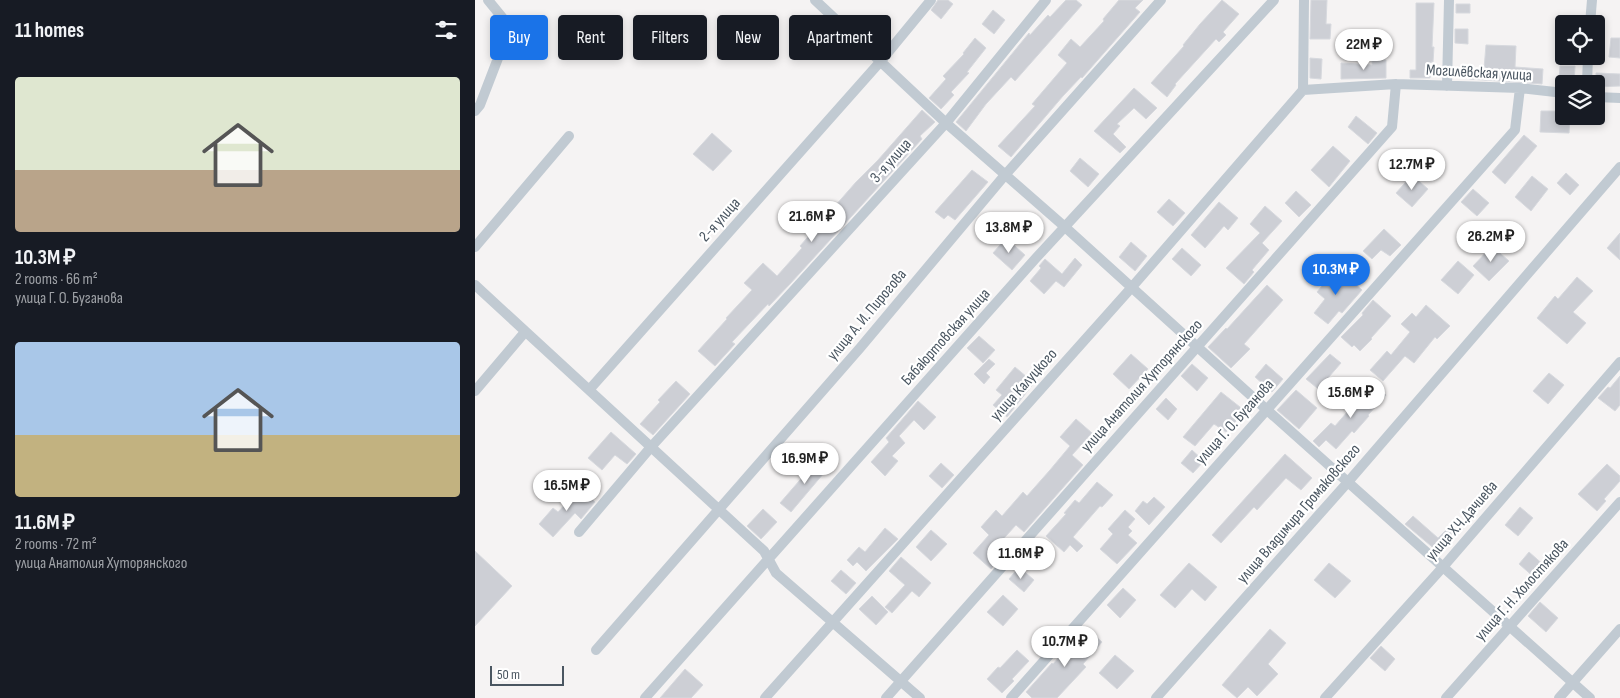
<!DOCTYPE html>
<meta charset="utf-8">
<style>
:root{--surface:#171b24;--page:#242831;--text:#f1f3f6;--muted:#9ea1a6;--accent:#1a73e8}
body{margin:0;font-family:"Sofia Sans Condensed",sans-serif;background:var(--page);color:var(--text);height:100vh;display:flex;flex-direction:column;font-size:19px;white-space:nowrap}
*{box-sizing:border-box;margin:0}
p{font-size:16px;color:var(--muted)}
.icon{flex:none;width:28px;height:28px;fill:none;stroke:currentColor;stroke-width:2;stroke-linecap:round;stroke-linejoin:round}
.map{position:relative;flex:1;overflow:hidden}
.panel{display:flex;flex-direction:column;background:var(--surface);width:475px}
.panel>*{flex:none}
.guide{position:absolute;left:15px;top:15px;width:475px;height:45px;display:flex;gap:10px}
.tools{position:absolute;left:1080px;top:15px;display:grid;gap:10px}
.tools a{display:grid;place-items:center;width:50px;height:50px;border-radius:5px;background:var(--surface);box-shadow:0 2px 8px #0003;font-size:25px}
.scale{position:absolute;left:15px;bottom:12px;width:74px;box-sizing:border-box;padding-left:5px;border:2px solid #4a5661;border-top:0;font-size:14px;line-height:18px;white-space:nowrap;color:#4a5661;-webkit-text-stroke:4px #fff;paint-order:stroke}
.price{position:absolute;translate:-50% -42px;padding:0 11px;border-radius:18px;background:#fff;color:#222;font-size:16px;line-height:32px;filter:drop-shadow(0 1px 2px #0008)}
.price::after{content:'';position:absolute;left:50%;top:30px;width:15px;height:11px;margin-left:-8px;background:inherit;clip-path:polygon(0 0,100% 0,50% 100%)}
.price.on{background:var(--accent);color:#fff}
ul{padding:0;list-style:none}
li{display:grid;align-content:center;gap:10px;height:265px;padding:0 15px}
li span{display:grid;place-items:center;height:155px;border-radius:5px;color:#555}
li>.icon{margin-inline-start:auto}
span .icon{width:90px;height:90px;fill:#fffc;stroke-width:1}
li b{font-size:21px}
h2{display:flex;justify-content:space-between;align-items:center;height:60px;padding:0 15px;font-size:21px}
.chip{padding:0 18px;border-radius:5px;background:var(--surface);box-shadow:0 2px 8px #0003;font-size:18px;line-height:45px}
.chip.on{background:var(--accent);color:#fff}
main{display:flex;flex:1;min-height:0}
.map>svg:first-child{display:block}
.building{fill:#cdcfd5;stroke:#d7d9de}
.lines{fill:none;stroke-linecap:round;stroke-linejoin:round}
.minor{stroke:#c1cad2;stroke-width:10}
.labels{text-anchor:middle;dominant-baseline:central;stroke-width:4.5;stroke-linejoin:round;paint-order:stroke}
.street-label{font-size:16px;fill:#4a5661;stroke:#fff}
</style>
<main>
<section class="panel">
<h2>11 homes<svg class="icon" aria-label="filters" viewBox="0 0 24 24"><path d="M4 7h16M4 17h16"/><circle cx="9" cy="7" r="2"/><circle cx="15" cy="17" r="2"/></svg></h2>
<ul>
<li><span style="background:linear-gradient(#dfe7d0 60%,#b9a48a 0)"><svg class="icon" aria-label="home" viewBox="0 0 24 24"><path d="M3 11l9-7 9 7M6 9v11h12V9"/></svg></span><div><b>10.3M ₽</b><p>2 rooms · 66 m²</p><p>улица Г. О. Буганова</p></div></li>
<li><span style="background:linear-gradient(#a9c7e8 60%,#c2b280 0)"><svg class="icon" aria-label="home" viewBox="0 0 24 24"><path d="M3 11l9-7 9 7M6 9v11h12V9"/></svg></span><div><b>11.6M ₽</b><p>2 rooms · 72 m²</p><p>улица Анатолия Хуторянского</p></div></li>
</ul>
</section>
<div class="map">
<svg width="1145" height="698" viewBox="0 0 1145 698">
<rect width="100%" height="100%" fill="#f5f3f3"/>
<path class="building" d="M463,0H473L478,4L466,19L456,10Z
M591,0H601L607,5L540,81L536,77L511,104L491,131L481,122L554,33L555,35L573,15L575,17Z
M644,0H668L660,8L665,12L607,78L606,77L588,96L536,157L523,146L560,106L557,104L592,63L583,55L596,39L605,47L629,21L628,19Z
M747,0L764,14L748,32L751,35L744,42L741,39L700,84L701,85L692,97L676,83L709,46L708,45L725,24Z
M836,0H852L851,24H856L855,39H835Z
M941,3H959L957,47H959L958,62H956L955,78H935V70H941Z
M981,4H995V13H981Z
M518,10L530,20L519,34L507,24Z
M980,29H993V44L980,43Z
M500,38L511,48L492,72L494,73L476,92L479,95L466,109L454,98L471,79L468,76L489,54L488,53Z
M1136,38H1145V58L1134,57Z
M1011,45L1041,46L1040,67L1068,69L1067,84L994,79V68L1009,69Z
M835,58L847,59L846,79L835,78Z
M897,60H911V78L866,79V63L897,65Z
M1085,66H1100L1099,84H1084Z
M1121,73L1145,74V86L1121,87Z
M659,88L682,108L671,119L659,108L642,124L645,126L638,134L651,147L645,153L619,131Z
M447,110L460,122L445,136L447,139L315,284L294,306L293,304L257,342L260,344L240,366L223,351L252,319L251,318L277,290L269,283L288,263L302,276L327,248L325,246L381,182L403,160Z
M1066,111H1089V116H1095L1094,133L1065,132Z
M881,116L902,133L893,144L873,127Z
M237,133L257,151L238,171L218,154Z
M1049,135L1062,146L1030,184L1017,172Z
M858,146L875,161L854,187L836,170Z
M605,158L624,174L613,187L595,171Z
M497,170L513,182L480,220L473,215L469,219L460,212Z
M1091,173L1104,185L1095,195L1082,183Z
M937,175L953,189L937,207L921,193Z
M1057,176L1073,189L1056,211L1040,197Z
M998,189L1014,203L1002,216L986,202Z
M821,191L836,205L824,217L810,203Z
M694,199L710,213L698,226L682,212Z
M744,202L763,218L753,230L749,226L730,248L716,235Z
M790,206L807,221L787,243L794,250L777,270L779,272L769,284L751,268L785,233L775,224Z
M909,229L926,245L915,256L906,250L897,259L888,251Z
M1145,233V260L1132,248Z
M531,238L550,255L537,270L518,253Z
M656,242L672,256L660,271L644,257Z
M1017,246L1034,261L1014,281L998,266Z
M707,248L726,265L716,276L697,259Z
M600,258L607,265L589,287L581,281L569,294L555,281L566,268L564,266L570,259L587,274Z
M983,261L999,275L983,294L966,280Z
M862,268L887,290L867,313L864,311L853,324L839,313L850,299L842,292Z
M1102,277L1118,291L1098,312L1111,323L1092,344L1062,318L1080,296L1083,299Z
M792,285L808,300L769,344L775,349L756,368L733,347L751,328L752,329Z
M898,300L916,316L896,338L897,339L885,351L879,345L877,347L866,337L888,315L887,313Z
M951,305L975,326L962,339L960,337L939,363L930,356L908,381L895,370L912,351L916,355L935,332L926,324L937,313L941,317Z
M504,336L520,350L508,363L492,348Z
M656,354L673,369L654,389L638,374Z
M855,354L866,363L853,378L857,381L847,392L831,379Z
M514,359L520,364L511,373L515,377L509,384L499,374Z
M717,364L733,378L722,391L706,376Z
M791,364L808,379L797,392L780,377Z
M540,367L559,383L532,417L518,405L527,395L521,390Z
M1074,373L1089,385L1073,404L1058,391Z
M1145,376V405L1140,411L1123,398L1133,387L1135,388Z
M201,381L215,394L178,435L165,424L185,402L183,400Z
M899,385L911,395L893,415L894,416L879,433L877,431L861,449L851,440L844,447L838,441L856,423L860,426L880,403L881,405Z
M821,390L842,408L824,429L802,410Z
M746,392L770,411L751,432L739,424L720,446L708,437Z
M691,398L702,409L693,420L681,409Z
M443,401L461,417L449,430L439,420L424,436L430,443L417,456L423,461L410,476L396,462L414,442L411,438Z
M601,419L617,433L597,455L608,465L549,532L541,525L521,547L529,554L516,569L498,553L514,535L506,527L521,510L527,516L548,492L552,496L575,470L595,446L585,437Z
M136,432L161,454L152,464L140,455L127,470L113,458Z
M717,450L729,461L718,473L706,463Z
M810,454L837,478L826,490L811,478L782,510L779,507L746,543L737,535Z
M344,458L354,467L316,512L305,503Z
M466,463L479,475L467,488L454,476Z
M1132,464L1145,476V481L1129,499L1131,501L1122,511L1103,494Z
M622,482L638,495L627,507L625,506L598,537L608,546L602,552L595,545L589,552L571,536L591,514L589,513L600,500L604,503Z
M105,488L120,502L106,519L100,513L78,537L64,524L78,508L83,512Z
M679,497L690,507L674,525L660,511L668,501L672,504Z
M1045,507L1058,518L1043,536L1030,525Z
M288,509L302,522L286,539L272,526Z
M650,510L660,519L653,527L657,531L653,535L662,543L642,564L625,549L638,534L633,529Z
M938,516L963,538L976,525L982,530L962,551L930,524Z
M410,528L423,539L391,571L382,562L378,566L372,560L384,547L390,552Z
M456,530L472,544L456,561L441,547Z
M0,551L37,586L0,626Z
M1054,552L1071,567L1061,579L1044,564Z
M426,557L456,583L444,597L437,591L417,613L410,607L430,585L414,571Z
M714,563L742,587L730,601L717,589L700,608L685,595Z
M854,563L876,581L860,598L839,580Z
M544,567L559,580L549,592L534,579Z
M366,570L381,583L371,594L356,581Z
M648,588L661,600L645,618L632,605Z
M528,595L543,609L528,626L512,612Z
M397,596L413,612L401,625L384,609Z
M1065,602L1083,618L1071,632L1053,616Z
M612,629L627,642L608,664L611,667L582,698H557L551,692L577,663L578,664L591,649L593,651Z
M795,629L811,643L793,664L803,674L782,696L773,687L762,698L747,685Z
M906,646L920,659L910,671L895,658Z
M542,650L554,661L537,679L539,681L527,693L512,679L523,667L525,668Z
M640,655L659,671L642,689L624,673Z
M210,669L228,685L216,698H185Z"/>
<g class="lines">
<path class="minor" d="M340,0L471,123L590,227L792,410L1115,698
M1115,24L1117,0
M1112,84L1113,56
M972,86L974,0
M828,90L921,84L1045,88L1089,93
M828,90L829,0
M1121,97L1145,98
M0,111L5,105L35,27L13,0
M0,247L94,136
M0,285L289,551L301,573L445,698
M114,390L405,62L456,0
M0,391L50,332
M104,532L176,447L471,123L571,0
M121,650L385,348L530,175L686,0
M170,698L561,258L799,0
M290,698L657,287L828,90
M411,698L917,127L921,84
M536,698L1040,130L1045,88
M681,698L873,482L1145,167
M850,698L968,567L1145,362
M971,698L1145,502
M1084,698L1145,629"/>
</g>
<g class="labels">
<g class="street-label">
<text transform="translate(1004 73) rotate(3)">Могилёвская улица</text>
<text transform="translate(416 161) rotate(-48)">3-я улица</text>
<text transform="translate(245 220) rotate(-48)">2-я улица</text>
<text transform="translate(392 315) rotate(-50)">улица А. И. Пирогова</text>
<text transform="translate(471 337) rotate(-48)">Бабаюртовская улица</text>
<text transform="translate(549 385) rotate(-48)">улица Калуцкого</text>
<text transform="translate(667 386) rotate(-48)">улица Анатолия Хуторянского</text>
<text transform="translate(760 422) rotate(-48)">улица Г. О. Буганова</text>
<text transform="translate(824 514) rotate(-49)">улица Владимира Громаковского</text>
<text transform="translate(987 521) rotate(-49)">улица Х.Ч.Дачиева</text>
<text transform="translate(1047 590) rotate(-48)">улица Г. Н. Холостякова</text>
</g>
</g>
</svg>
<div class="tools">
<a><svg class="icon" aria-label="locate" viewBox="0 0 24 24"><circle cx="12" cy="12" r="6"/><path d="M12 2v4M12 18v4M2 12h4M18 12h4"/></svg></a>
<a><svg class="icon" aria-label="layers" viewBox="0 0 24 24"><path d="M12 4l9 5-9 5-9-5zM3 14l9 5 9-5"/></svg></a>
</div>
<div class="scale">50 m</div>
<b class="price" style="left:889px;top:71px">22M ₽</b>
<b class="price" style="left:937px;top:191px">12.7M ₽</b>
<b class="price" style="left:337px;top:243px">21.6M ₽</b>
<b class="price" style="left:534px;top:254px">13.8M ₽</b>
<b class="price" style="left:1016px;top:263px">26.2M ₽</b>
<b class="price on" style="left:861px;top:296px">10.3M ₽</b>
<b class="price" style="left:876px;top:419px">15.6M ₽</b>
<b class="price" style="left:330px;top:485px">16.9M ₽</b>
<b class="price" style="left:92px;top:512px">16.5M ₽</b>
<b class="price" style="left:546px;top:580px">11.6M ₽</b>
<b class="price" style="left:590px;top:668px">10.7M ₽</b>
<div class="guide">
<a class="chip on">Buy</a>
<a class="chip">Rent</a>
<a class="chip">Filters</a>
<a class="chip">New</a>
<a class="chip">Apartment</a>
</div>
</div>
</main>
